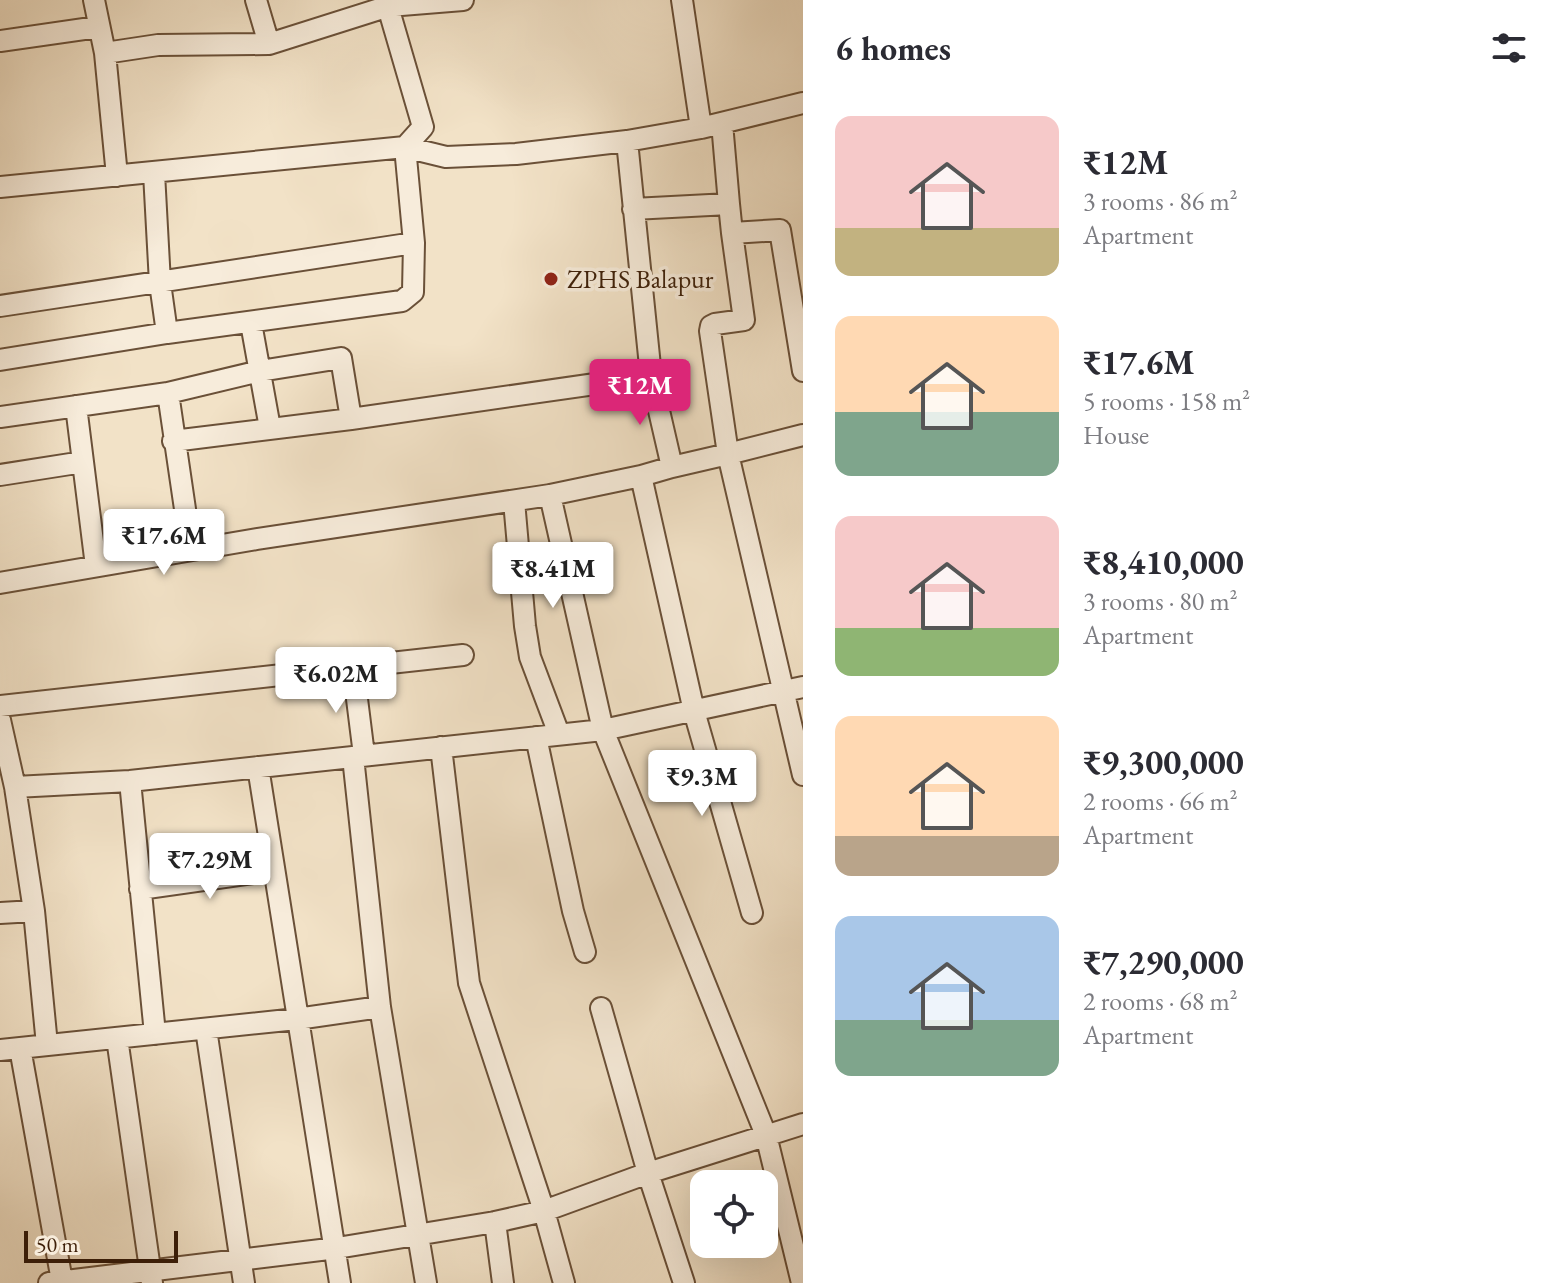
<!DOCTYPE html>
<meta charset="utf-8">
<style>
:root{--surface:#fff;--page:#f7f7f7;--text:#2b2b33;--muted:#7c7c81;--accent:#db2777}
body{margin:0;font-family:"EB Garamond",serif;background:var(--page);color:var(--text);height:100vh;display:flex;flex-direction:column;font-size:30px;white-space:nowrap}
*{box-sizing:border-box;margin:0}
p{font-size:26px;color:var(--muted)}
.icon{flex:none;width:44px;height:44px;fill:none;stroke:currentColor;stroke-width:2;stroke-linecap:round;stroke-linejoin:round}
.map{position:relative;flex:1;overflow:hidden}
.details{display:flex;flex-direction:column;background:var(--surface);width:760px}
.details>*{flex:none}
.fabs{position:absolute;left:690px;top:1170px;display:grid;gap:16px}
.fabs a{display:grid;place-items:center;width:88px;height:88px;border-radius:16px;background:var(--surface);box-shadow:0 8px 32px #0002;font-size:40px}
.scale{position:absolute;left:24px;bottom:20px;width:154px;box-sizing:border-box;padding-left:8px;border:4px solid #3d1f08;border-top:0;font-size:22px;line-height:28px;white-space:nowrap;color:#3d1f08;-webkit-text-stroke:6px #f7ecdb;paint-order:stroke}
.price{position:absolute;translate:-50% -68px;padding:0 18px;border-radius:8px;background:#fff;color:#222;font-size:26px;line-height:52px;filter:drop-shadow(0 2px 4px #0008)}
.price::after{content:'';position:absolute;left:50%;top:48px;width:24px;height:18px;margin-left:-12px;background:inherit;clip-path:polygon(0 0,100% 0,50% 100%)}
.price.on{background:var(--accent);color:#fff}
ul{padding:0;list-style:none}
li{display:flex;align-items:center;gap:24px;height:200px;padding:0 32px}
li span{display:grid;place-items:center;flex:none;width:224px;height:160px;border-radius:16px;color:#555}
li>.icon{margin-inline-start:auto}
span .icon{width:96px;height:96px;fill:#fffc;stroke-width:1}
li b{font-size:34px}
h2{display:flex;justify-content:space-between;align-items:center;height:96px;padding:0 32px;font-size:34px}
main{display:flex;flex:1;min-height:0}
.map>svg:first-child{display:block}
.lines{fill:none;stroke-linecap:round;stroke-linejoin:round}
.street-casing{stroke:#6a5038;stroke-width:24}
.street{stroke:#f7ecdb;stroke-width:20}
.poi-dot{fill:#8f2418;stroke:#f7ecdb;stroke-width:3}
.labels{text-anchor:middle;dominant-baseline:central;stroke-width:7;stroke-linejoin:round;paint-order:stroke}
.poi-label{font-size:26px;fill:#3d1f08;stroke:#f7ecdb;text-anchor:start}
</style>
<main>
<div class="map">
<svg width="803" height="1283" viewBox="0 0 803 1283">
<rect width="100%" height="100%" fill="#f2e2c7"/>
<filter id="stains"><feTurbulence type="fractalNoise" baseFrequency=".0025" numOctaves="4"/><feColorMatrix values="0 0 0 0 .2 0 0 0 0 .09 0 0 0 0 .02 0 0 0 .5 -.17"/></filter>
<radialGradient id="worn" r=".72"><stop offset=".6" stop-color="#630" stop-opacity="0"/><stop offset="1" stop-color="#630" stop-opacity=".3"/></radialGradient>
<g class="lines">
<defs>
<path id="street" d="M94,0L105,53L117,176
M256,0L269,44
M682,0L701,128
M0,41L98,27
M105,53L158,45L269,44L389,6L463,0
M722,123L729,204
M627,141L651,376
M154,173L160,283L167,333
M0,187L405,147L446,157L516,154L627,141L701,128L803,103
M633,209L729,204L732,233L780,230L803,371
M0,306L414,243L405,147L423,127L386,0
M251,323L270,428
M0,360L167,333L402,301L413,292L414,243
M168,393L191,550
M76,406L96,566
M0,417L168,393L260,371L341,358L351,419L173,441
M351,419L651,376L672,467L641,476L694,711L752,913
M803,435L728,454L803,775
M672,467L728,454L710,331L711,326L715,324L744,320L732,233
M0,475L83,462
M550,495L641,476
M514,501L525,626L530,657L559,734
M0,583L257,539L550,495L603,730L803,687
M353,667L364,755
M0,706L463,655
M0,720L15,787L34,911L0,913
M536,737L573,911L585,952
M441,747L469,983L544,1211L564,1283
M353,757L380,1007L426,1283
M258,767L340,1283
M130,781L155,1034
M15,787L130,781L603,730L766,1135L802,1283
M140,889L274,870
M34,911L47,1045
M601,1008L648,1173L684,1283
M206,1029L244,1283
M117,1038L152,1283
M20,1048L62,1281
M0,1050L297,1019L380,1007
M495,1222L503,1283
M49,1283L337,1248L495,1222L544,1211L648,1173L803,1124"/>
</defs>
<use href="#street" class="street-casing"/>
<use href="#street" class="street"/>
</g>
<circle class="poi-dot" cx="551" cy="279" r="8"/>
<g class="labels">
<g class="poi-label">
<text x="567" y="279">ZPHS Balapur</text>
</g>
</g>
<rect width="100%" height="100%" filter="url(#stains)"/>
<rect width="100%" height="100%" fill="url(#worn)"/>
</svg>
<div class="fabs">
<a><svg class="icon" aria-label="locate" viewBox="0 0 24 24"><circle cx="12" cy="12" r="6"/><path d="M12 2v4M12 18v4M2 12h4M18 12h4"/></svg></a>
</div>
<div class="scale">50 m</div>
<b class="price on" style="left:640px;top:427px">₹12M</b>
<b class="price" style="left:164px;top:577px">₹17.6M</b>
<b class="price" style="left:553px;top:610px">₹8.41M</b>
<b class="price" style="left:336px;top:715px">₹6.02M</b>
<b class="price" style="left:702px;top:818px">₹9.3M</b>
<b class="price" style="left:210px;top:901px">₹7.29M</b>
</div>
<section class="details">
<h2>6 homes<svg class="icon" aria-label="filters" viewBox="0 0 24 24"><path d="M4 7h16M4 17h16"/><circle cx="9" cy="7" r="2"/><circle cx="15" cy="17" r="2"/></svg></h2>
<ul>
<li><span style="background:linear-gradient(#f6c9c9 70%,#c2b280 0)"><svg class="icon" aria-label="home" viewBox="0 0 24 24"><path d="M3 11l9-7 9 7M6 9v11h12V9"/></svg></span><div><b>₹12M</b><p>3 rooms · 86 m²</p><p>Apartment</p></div></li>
<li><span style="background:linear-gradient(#ffd9b3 60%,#7fa58c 0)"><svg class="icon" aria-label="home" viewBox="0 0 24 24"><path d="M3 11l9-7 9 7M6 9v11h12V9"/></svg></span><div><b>₹17.6M</b><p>5 rooms · 158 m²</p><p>House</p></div></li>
<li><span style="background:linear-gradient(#f6c9c9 70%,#8fb573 0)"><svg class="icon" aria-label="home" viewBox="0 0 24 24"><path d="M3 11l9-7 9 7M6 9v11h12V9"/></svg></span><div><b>₹8,410,000</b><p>3 rooms · 80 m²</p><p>Apartment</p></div></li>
<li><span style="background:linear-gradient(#ffd9b3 75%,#b9a48a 0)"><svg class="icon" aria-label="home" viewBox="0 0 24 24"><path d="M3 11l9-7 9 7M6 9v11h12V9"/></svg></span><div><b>₹9,300,000</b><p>2 rooms · 66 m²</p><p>Apartment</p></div></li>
<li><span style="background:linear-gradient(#a9c7e8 65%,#7fa58c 0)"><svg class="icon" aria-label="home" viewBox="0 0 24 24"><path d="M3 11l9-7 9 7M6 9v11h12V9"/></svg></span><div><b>₹7,290,000</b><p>2 rooms · 68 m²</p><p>Apartment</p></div></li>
</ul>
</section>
</main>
